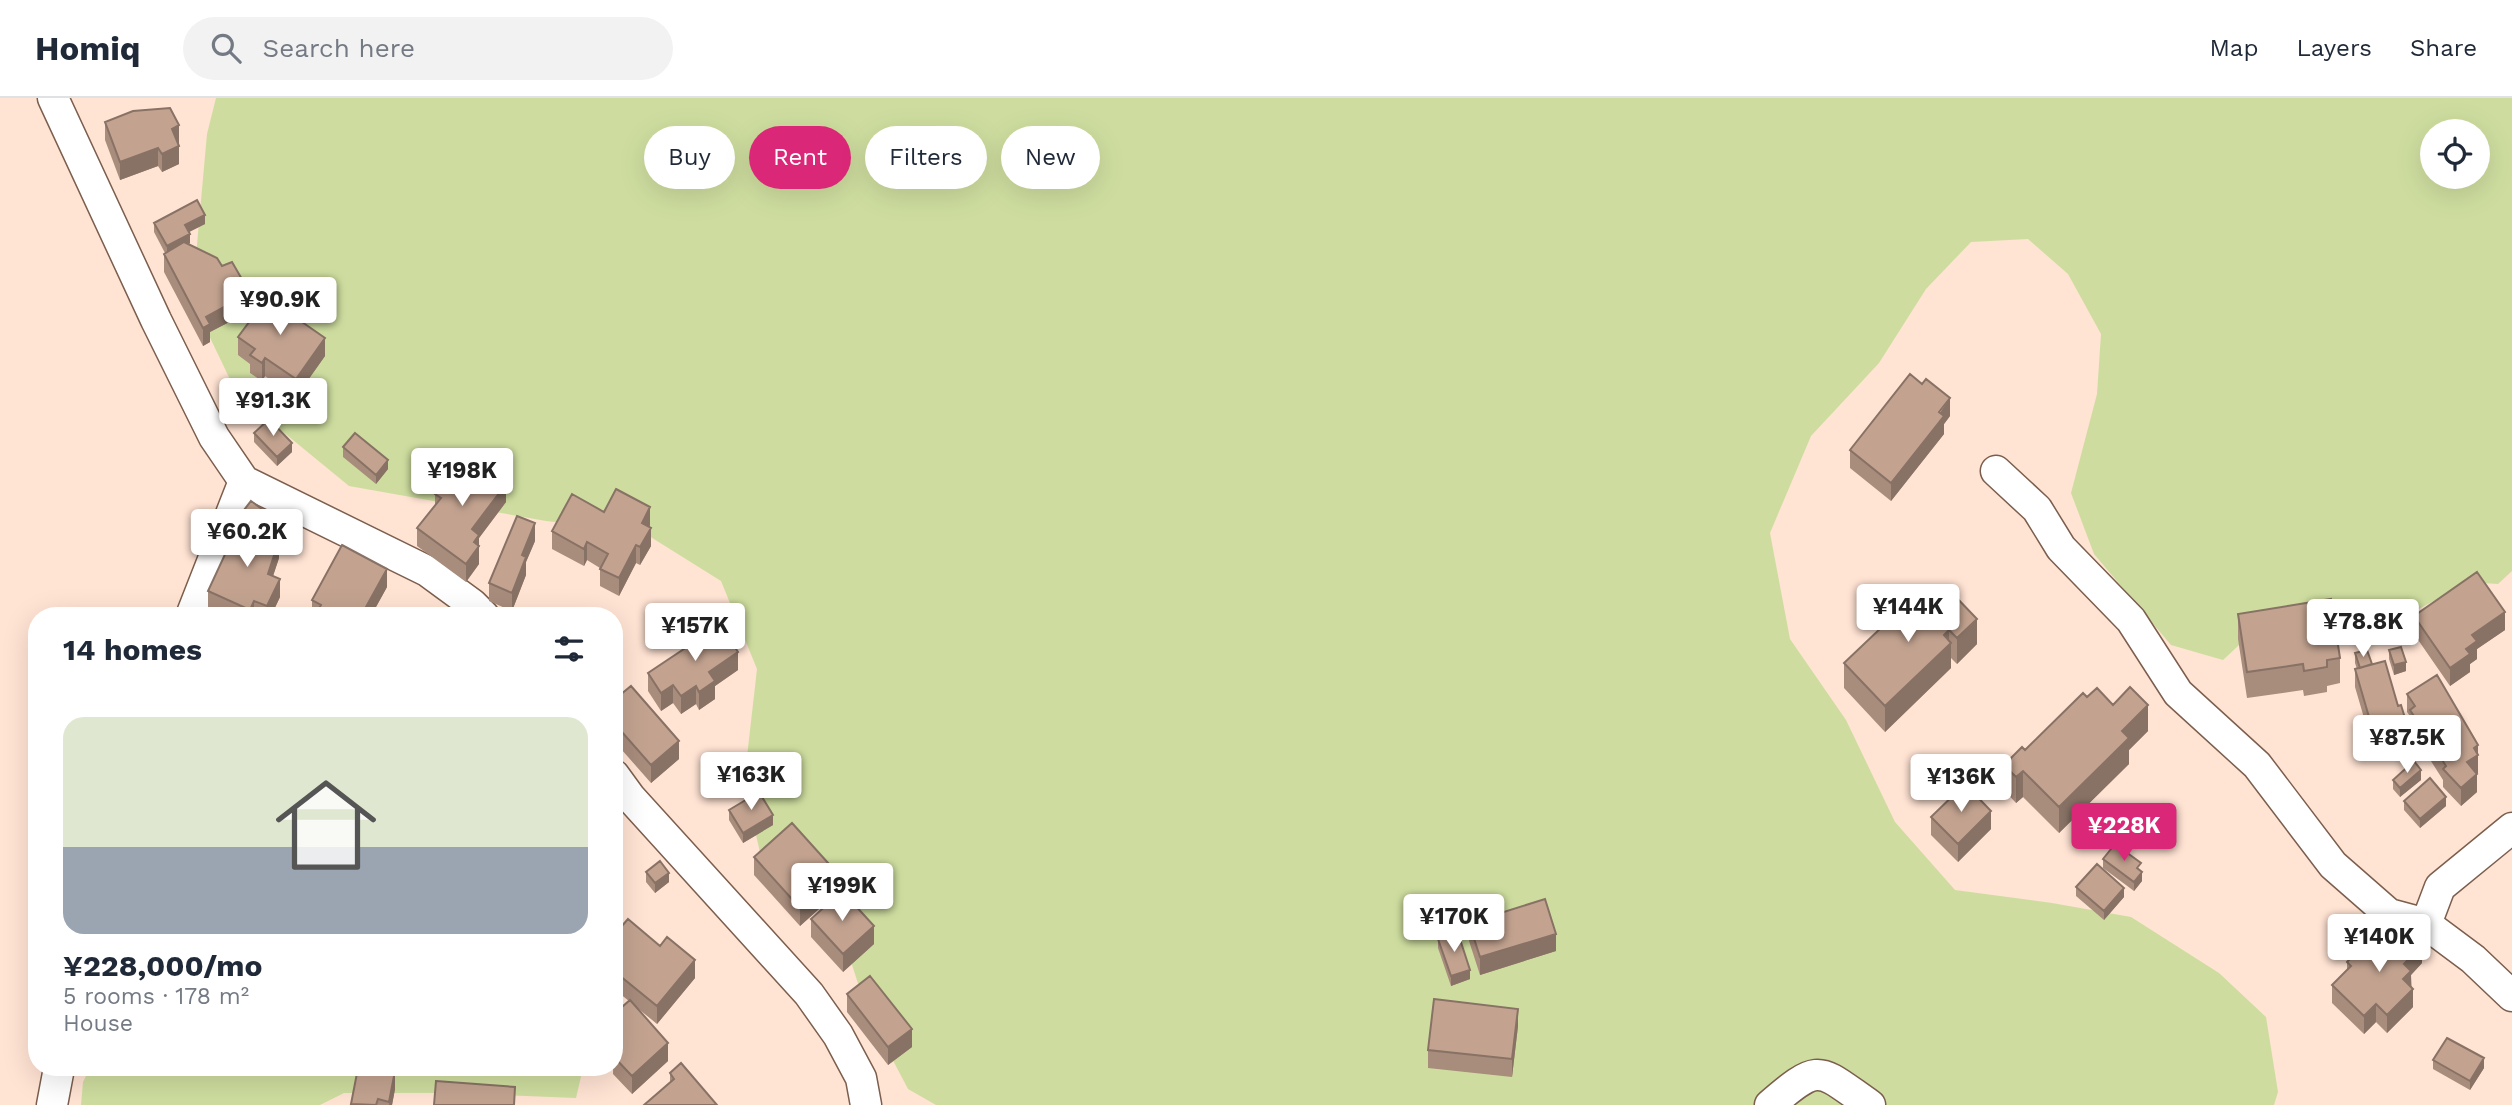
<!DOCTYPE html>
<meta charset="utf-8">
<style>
:root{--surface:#fff;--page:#f2f2f3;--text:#1f2937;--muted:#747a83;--line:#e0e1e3;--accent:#db2777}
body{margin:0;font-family:"Work Sans",sans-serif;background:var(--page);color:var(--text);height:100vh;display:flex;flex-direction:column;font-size:26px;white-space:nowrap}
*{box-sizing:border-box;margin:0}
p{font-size:23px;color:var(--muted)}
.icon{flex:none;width:38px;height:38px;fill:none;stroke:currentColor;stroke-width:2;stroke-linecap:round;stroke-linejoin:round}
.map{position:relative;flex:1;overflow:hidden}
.details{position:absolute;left:28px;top:509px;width:595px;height:469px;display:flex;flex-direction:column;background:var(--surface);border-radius:28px;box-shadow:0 7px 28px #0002}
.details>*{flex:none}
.banner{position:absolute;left:644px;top:28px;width:665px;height:63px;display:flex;gap:14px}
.tools{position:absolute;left:2420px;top:21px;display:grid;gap:14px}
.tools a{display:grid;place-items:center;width:70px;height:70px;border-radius:50%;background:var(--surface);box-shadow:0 7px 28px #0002;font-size:35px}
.price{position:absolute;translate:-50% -60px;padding:0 16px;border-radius:7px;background:#fff;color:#222;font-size:23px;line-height:46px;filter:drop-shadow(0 2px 4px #0008)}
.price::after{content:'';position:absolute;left:50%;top:42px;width:21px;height:16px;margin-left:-10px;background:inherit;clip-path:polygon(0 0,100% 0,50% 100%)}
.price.selected{background:var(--accent);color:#fff}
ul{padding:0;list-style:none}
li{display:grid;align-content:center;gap:14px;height:371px;padding:0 35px}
li span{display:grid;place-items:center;height:217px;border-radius:21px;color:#555}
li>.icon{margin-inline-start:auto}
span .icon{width:126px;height:126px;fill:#fffc;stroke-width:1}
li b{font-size:30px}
h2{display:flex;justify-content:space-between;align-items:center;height:84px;padding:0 35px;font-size:30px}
.tag{padding:0 24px;border-radius:32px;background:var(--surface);box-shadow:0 7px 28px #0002;font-size:24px;line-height:63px}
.tag.selected{background:var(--accent);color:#fff}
header{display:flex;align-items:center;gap:42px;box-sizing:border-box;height:98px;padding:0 35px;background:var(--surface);border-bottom:2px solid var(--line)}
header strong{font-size:33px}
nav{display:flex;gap:38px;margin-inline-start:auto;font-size:24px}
.search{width:490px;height:63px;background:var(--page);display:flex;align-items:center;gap:18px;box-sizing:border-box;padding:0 24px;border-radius:38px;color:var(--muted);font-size:26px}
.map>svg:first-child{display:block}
.green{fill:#cedd9f;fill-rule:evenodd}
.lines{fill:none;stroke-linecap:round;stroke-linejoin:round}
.minor-casing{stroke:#7b5e4d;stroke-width:33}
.minor{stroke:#fff;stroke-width:30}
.wall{fill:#a88c7c}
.shaded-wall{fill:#887265}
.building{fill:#c3a390;stroke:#887265;stroke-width:2}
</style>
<header>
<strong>Homiq</strong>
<div class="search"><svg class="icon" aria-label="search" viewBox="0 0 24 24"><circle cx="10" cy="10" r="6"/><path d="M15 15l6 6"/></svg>Search here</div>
<nav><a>Map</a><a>Layers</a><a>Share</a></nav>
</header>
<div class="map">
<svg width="2512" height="1007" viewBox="0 0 2512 1007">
<rect width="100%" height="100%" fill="#ffe3d3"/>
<path class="green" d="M216,0H2512V473L2498,486L2469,484L2374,535L2253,534L2223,562L2171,547L2094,456L2071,395L2097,296L2101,236L2068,176L2028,141L1971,144L1926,191L1879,265L1811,338L1770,435L1790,541L1846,622L1895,724L1955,792L2052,805L2131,819L2219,875L2266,919L2278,994L2274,1007H936L908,991L867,913L839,827L762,763L744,685L757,571L721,483L641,433L546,423L349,388L237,296L192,202L207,36ZM2432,33H2478V79H2432Z
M90,970H583L576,1000L447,995H344L320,1007H81L83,984Z"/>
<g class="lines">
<defs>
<path id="minor" d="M53,0L156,222L214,339L244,383L427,473L472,506L484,518
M1996,373L2037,411L2061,450L2131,522L2178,595L2257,667L2333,767L2389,816L2426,826L2473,861L2512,898
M191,518L244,383
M614,677L630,699L809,896L838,937L861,980L866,1007
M2426,826L2440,789L2512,730
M52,1007L59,970
M1770,1007C1821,963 1818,971 1870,1007"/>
</defs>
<use href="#minor" class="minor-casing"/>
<use href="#minor" class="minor"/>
</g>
<path class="wall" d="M105,24L179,45L178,46L179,66L162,74L158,68L120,82L105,42Z
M154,125L205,126L189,134L190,145L189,146L247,208L237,214V220L210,234V244L203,248L164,174V156L165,155L154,134Z
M247,205L325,258L296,299L265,278L262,283L250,275V266L238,257V239L249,224L247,223Z
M1950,318L1944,326V336L1891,403L1850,370V352Z
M254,335L292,354L277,368L254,344Z
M343,349L388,371L376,386L343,359Z
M435,396L506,404L479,440V466L466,484L417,448V430L435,407Z
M604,414L650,427L649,429L651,448L640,467L636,465L619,498L600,488V470L587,462L584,468L552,451V433Z
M237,421L280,433L275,440L279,460L273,478L280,499L271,518H223L208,511V493L237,430Z
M535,443L526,464V477L512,513L489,503V485Z
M387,489L371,518H312V502Z
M1922,491L1977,546L1957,566L1951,560V570L1885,634L1844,590V565Z
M2238,516L2340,560V585L2327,588V594L2304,598L2303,592L2247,600L2238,541Z
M2414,518L2505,532L2477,551V561L2470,566V574L2450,588L2414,536Z
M2389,552L2406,573L2394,577L2389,561Z
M2355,555L2372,566L2409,651L2376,661L2355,589V571H2357L2355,565Z
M738,572L715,588V601L699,612L696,606L681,616L673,605L661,613L648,593V575Z
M2407,596L2478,665L2477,676V694L2461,708L2443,689V682L2410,630V618L2407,614Z
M2087,599L2113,607L2148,633L2129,652V666L2059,735L2023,699L2016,705L2004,692V667L2025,652Z
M614,602L679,661L651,685L614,643Z
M2393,682H2421L2400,699L2393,691Z
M2404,703L2446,708L2420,730L2404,712Z
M729,712L773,727L743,745L729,722Z
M1931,719L1991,731L1958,764L1931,737Z
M754,759L838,794L800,828L754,777Z
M2103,761L2142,783L2134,793L2103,770Z
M646,774L669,784L655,795L646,784Z
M2076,789L2124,799L2104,822L2076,798Z
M811,821L874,846L843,874L811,839Z
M1469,825L1556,853L1480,877L1469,843Z
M614,837L695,880L657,926L635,908L668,963L632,996L613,976L614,916L629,903L614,891Z
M1438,841L1470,881L1451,888L1438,850Z
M2380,844L2422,865L2411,877L2413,909L2387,935L2376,924L2364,936L2332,905V887L2347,872V864L2380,859Z
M847,896L912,949L888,967L847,914Z
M1518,928L1512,979L1428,970V952Z
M2433,962L2484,970L2470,992L2433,971Z
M358,970L395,991L392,1007H351Z
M670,975L717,1007L670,985Z"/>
<path class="shaded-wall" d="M179,27V45L172,49V31Z
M179,48V66L162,74V56Z
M158,50V68L120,82V64Z
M205,117V126L185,136V127Z
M190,136V145L167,157V148Z
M247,190V208L237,214V220L210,234V244L203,248V230L206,219Z
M325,240V258L296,299V281Z
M265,260V278L262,283V265Z
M1950,300V318L1944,326V336L1891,403V385Z
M292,345V354L277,368V359Z
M388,362V371L376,386V377Z
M506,386V404L479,440V466L466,484V466L472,431Z
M650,409V427L642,443V425Z
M280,424V433L267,452V442Z
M535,425V443L526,464V477L512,513V495L522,457Z
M651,430V448L640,467V449Z
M279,442V460L268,493V476Z
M587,444V462L584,468V451Z
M636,447V465L619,498V480Z
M387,471V489L371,518H361Z
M280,481V499L271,518H267V508Z
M254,503V518H250V512Z
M2505,514V532L2477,551V561L2470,566V574L2450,588V570L2466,551L2472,537Z
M1977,521V546L1957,566V540Z
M1949,532V546L1951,545V570L1885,634V608Z
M738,554V572L715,588V601L699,612V594L709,574Z
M2406,564V573L2394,577V567Z
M673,587V605L661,613V595Z
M696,588V606L681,616V598Z
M2148,607V633L2129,652V666L2059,735V709L2122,633Z
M2409,633V651L2376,661V643Z
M679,643V661L651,685V667Z
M2478,647V675L2467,682V664L2474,650Z
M2421,672V682L2400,699V690Z
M2023,673V699L2016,705V679Z
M2477,676V694L2461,708V690Z
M2446,699V708L2420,730V721Z
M1991,713V731L1958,764V746Z
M773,717V727L743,745V735Z
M2142,774V783L2134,793V784Z
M669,775V784L655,795V785Z
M838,776V794L800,828V810Z
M2124,790V799L2104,822V813Z
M874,828V846L843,874V856Z
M1556,836V853L1480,877V859Z
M2422,847V865L2411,877V891L2403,899L2404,866Z
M695,862V880L657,926V908Z
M1470,872V881L1451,888V878Z
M2413,891V909L2387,935V917Z
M2376,906V924L2364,936V918Z
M1518,911V928L1512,979V961Z
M912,931V949L888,967V949Z
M668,945V963L632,996V978Z
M2484,960V970L2470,992V983Z
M395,973V991L392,1007H389Z"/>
<path class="building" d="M170,10L179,27L172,31L179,48L162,56L158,50L120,64L105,24L133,13Z
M197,102L205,117L185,127L190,136L167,148L154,125Z
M184,144L217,160L222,168L232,164L247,190L236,197L237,202L206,219L210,226L203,230L164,156Z
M256,192L325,240L296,281L265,260L262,265L250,257L255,251L238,239L258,212L247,205Z
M1910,276L1922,286L1926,281L1950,300L1939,314L1944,318L1891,385L1850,352Z
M269,321L292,345L277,359L254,335Z
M355,335L388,362L376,377L343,349Z
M465,356L506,386L472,431L479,437L474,444L479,448L466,466L417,430L441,400L435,396Z
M616,391L650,409L642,425L651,430L640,449L636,447L619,480L600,471L608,456L587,444L584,451L552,433L572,396L604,414Z
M251,403L280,424L270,438L244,426L237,421Z
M517,418L535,425L522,457L526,459L512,495L489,485Z
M240,424L279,442L268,476L280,481L267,508L254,503L250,512L208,493Z
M342,447L387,471L361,518H315L321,507L312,502Z
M2477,474L2505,514L2472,537L2477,543L2466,551L2470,556L2450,570L2414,518Z
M1922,491L1938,508L1952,495L1977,521L1957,540L1949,532L1944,537L1951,545L1885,608L1844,565Z
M2331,501L2340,560L2327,562V569L2304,573L2303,566L2247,574L2238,516Z
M720,527L738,554L709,574L715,583L699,594L696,588L681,598L673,587L661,595L648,575Z
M2401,549L2406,564L2394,567L2389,552Z
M2367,552L2372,566L2360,570L2355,555Z
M2385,563L2398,608L2401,607L2409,633L2376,643L2355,571Z
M2437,577L2478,647L2474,650L2478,657L2467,664L2477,676L2461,690L2443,671L2446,668L2410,612L2415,608L2407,596Z
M631,588L679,643L651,667L614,625V602Z
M2130,589L2148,607L2122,633L2129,640L2059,709L2023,673L2016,679L2004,667L2022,649L2025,652L2083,595L2087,599L2097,590L2113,607Z
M2414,663L2421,672L2400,690L2393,682Z
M2430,680L2446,699L2420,721L2404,703Z
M1965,686L1991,713L1958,746L1931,719Z
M759,694L773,717L743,735L729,712Z
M792,725L838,776L800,810L754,759Z
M2115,746L2141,765L2137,770L2142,774L2134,784L2103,761Z
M660,763L669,775L655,785L646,774Z
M2097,766L2124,790L2104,813L2076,789Z
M842,793L874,828L843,856L811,821Z
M1545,801L1556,836L1480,859L1469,825Z
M628,821L660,848L667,839L695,862L657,908L614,873V837Z
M2399,825L2422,847L2404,866L2411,873L2403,881L2413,891L2387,917L2376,906L2364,918L2332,887L2351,868L2347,864L2365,845L2381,859L2388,852L2380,844Z
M1458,835L1470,872L1451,878L1438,841Z
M870,878L912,931L888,949L847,896Z
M1434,901L1518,911L1512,961L1428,952Z
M630,902L668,945L632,978L614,959V957L621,951L614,944V916Z
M2447,940L2484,960L2470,983L2433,962Z
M681,965L717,1007H644L674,981L670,975Z
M358,970H378L395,973L389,1004L378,1001L376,1007L351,1006Z
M436,983L515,989L514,1007H434Z"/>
</svg>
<div class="tools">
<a><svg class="icon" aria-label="locate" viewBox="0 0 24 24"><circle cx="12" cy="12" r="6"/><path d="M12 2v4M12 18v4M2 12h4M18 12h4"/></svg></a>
</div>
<b class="price" style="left:280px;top:239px">¥90.9K</b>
<b class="price" style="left:273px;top:340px">¥91.3K</b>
<b class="price" style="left:462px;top:410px">¥198K</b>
<b class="price" style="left:247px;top:471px">¥60.2K</b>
<b class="price" style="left:1908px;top:546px">¥144K</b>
<b class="price" style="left:2363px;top:561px">¥78.8K</b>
<b class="price" style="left:695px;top:565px">¥157K</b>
<b class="price" style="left:2407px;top:677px">¥87.5K</b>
<b class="price" style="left:751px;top:714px">¥163K</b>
<b class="price" style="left:1961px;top:716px">¥136K</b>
<b class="price selected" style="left:2124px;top:765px">¥228K</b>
<b class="price" style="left:842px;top:825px">¥199K</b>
<b class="price" style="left:1454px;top:856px">¥170K</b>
<b class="price" style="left:2379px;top:876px">¥140K</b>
<div class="banner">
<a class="tag">Buy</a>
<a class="tag selected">Rent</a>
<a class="tag">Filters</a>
<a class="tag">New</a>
</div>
<section class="details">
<h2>14 homes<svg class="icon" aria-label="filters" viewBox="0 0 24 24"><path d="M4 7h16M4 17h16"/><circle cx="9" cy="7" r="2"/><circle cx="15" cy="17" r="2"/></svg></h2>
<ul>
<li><span style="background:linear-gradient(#dfe7d0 60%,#9aa5b1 0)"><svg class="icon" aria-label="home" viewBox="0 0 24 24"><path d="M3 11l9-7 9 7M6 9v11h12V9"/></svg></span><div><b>¥228,000/mo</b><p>5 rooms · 178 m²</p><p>House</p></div></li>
</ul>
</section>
</div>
